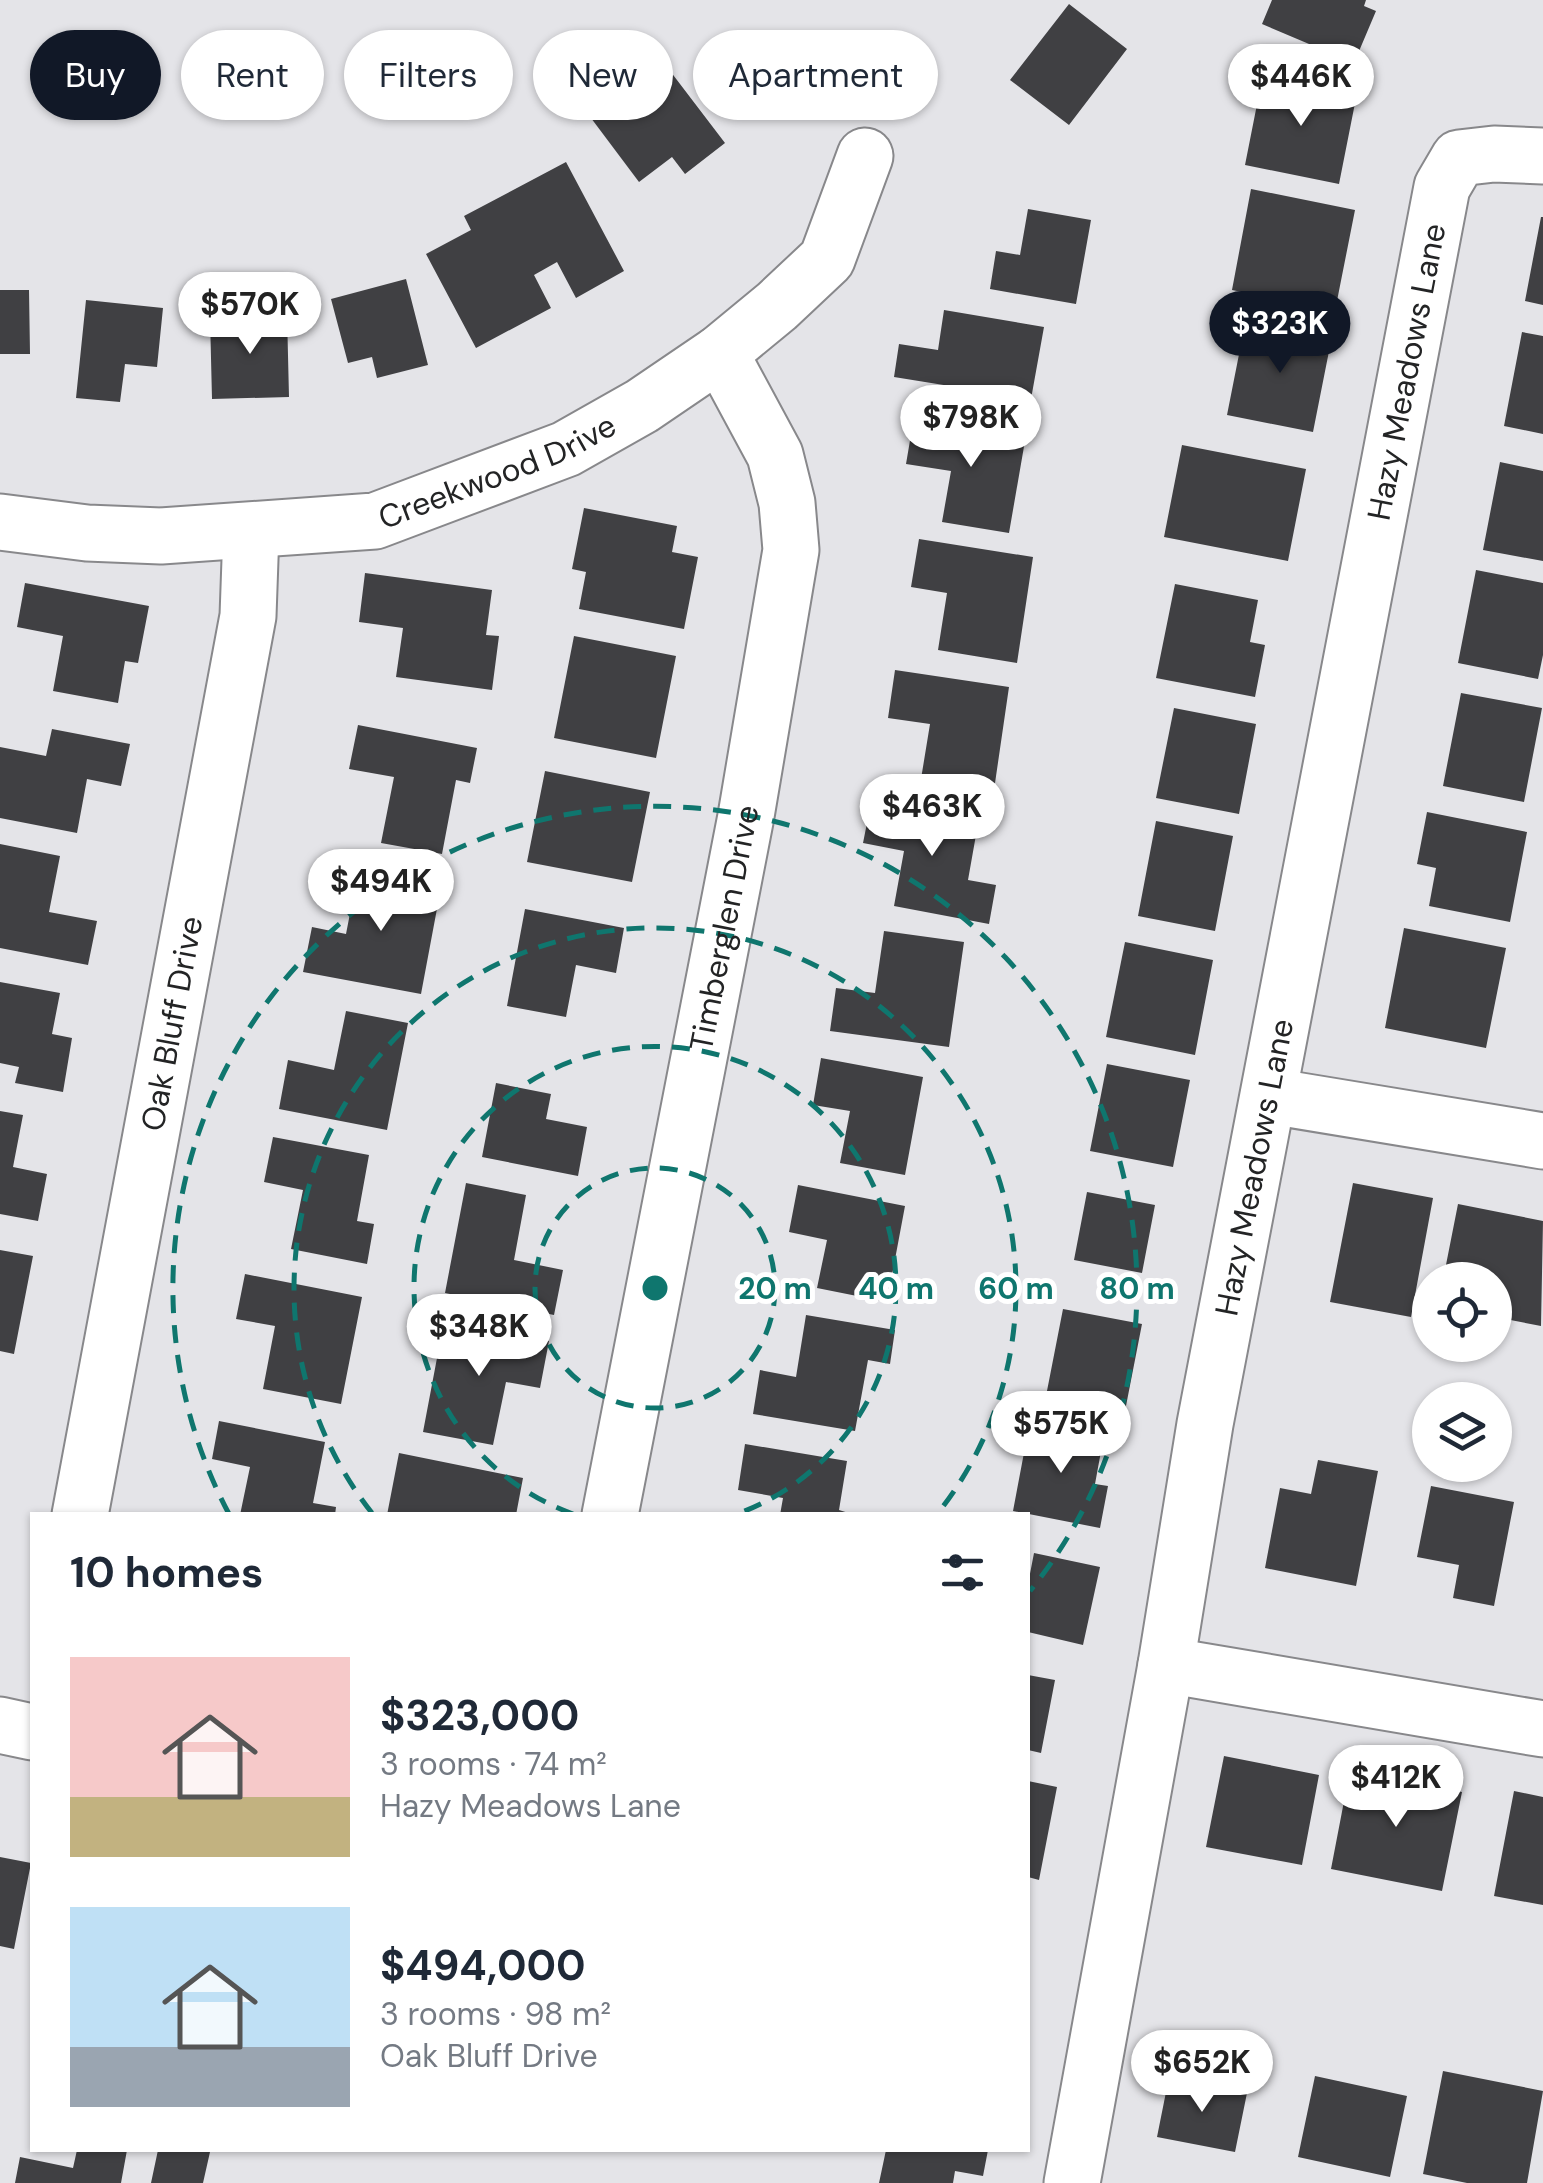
<!DOCTYPE html>
<meta charset="utf-8">
<style>
:root{--surface:#fff;--page:#f2f2f3;--text:#1f2937;--muted:#747a83;--accent:#111827}
body{margin:0;font-family:"DM Sans",sans-serif;background:var(--page);color:var(--text);height:100vh;display:flex;flex-direction:column;font-size:38px;white-space:nowrap}
*{box-sizing:border-box;margin:0}
p{font-size:32px;color:var(--muted)}
.icon{flex:none;width:55px;height:55px;fill:none;stroke:currentColor;stroke-width:2;stroke-linecap:round;stroke-linejoin:round}
.map{position:relative;flex:1;overflow:hidden}
.panel{position:absolute;left:30px;top:1512px;width:1000px;height:640px;display:flex;flex-direction:column;background:var(--surface);border-radius:0px;box-shadow:0 2px 8px #0004}
.panel>*{flex:none}
.top-card{position:absolute;left:30px;top:30px;width:1000px;height:90px;display:flex;gap:20px}
.fabs{position:absolute;left:1412px;top:1262px;display:grid;gap:20px}
.fabs a{display:grid;place-items:center;width:100px;height:100px;border-radius:50%;background:var(--surface);box-shadow:0 2px 8px #0004;font-size:50px}
.price{position:absolute;translate:-50% -85px;padding:0 22px;border-radius:35px;background:#fff;color:#222;font-size:32px;line-height:65px;filter:drop-shadow(0 2px 5px #0008)}
.price::after{content:'';position:absolute;left:50%;top:60px;width:30px;height:22px;margin-left:-15px;background:inherit;clip-path:polygon(0 0,100% 0,50% 100%)}
.price.current{background:var(--accent);color:#fff}
ul{padding:0;list-style:none}
li{display:flex;align-items:center;gap:30px;height:250px;padding:0 40px}
li span{display:grid;place-items:center;flex:none;width:280px;height:200px;border-radius:0px;color:#555}
li>.icon{margin-inline-start:auto}
span .icon{width:120px;height:120px;fill:#fffc;stroke-width:1}
li b{font-size:42px}
h2{display:flex;justify-content:space-between;align-items:center;height:120px;padding:0 40px;font-size:42px}
.pill{padding:0 35px;border-radius:45px;background:var(--surface);box-shadow:0 2px 8px #0004;font-size:35px;line-height:90px}
.pill.current{background:var(--accent);color:#fff}
.map>svg:first-child{display:block}
.building{fill:#404043}
.lines{fill:none;stroke-linecap:round;stroke-linejoin:round}
.minor-casing{stroke:#88888b;stroke-width:59}
.minor{stroke:#fff;stroke-width:55}
.ring{fill:none;stroke:#0f766e;stroke-width:5;stroke-dasharray:18 12}
.labels{text-anchor:middle;dominant-baseline:central;stroke-width:10;stroke-linejoin:round;paint-order:stroke}
.street-label{font-size:32px;fill:#232425;stroke:#fff}
.centre{fill:#0f766e;stroke:#fff;stroke-width:5}
.ring-label{font-size:30px;text-anchor:middle;font-weight:bold;fill:#0f766e;stroke:#fff;stroke-width:10;stroke-linejoin:round;paint-order:stroke}
</style>
<div class="map">
<svg width="1543" height="2183" viewBox="0 0 1543 2183">
<rect width="100%" height="100%" fill="#e4e4e8"/>
<path class="building" d="M1272,0H1366L1364,6L1376,11L1354,63L1262,24Z
M1069,4L1127,49L1069,125L1010,80Z
M664,63L725,143L685,174L672,157L639,182L591,118Z
M1263,74L1357,93L1339,184L1245,165Z
M566,162L624,271L576,298L557,262L534,275L551,308L476,348L426,254L471,230L464,216Z
M1251,189L1355,210L1335,311L1232,290Z
M1028,209L1091,220L1076,304L990,289L996,251L1020,255Z
M1541,217H1543V305L1525,301Z
M406,279L428,365L377,378L372,357L348,363L331,299Z
M0,290H29L30,354H0Z
M86,300L163,308L157,367L125,364L120,402L76,398Z
M944,310L1044,327L1031,399L894,377L899,344L938,350Z
M287,314L289,397L212,399L210,317Z
M1246,319L1332,336L1313,432L1227,415Z
M1522,332L1543,336V434L1504,426Z
M914,417L1026,435L1009,533L942,522L951,471L906,464Z
M1182,445L1306,469L1288,561L1164,537Z
M1500,462L1543,471V561L1483,550Z
M584,508L677,526L672,552L698,557L684,629L579,609L586,572L572,569Z
M919,539L1033,557L1017,663L938,650L947,593L911,587Z
M1476,570L1543,583V655L1538,679L1458,663Z
M365,573L492,590L486,635L499,636L492,690L396,677L403,628L359,622Z
M25,583L149,606L138,663L125,661L118,703L53,691L63,636L17,627Z
M1175,584L1258,600L1250,642L1265,645L1255,697L1156,678Z
M574,636L676,656L656,758L554,738Z
M895,670L1009,687L994,790L921,779L930,724L888,718Z
M1461,693L1542,708L1524,802L1443,786Z
M1174,708L1256,724L1239,814L1156,798Z
M358,725L477,748L470,783L456,780L442,854L381,843L394,777L349,769Z
M52,729L130,744L121,786L87,779L77,833L0,818V747L46,756Z
M545,771L650,792L632,882L527,862Z
M872,798L979,818L968,880L996,885L989,924L894,906L904,851L863,843Z
M1427,812L1527,832L1510,922L1429,906L1436,868L1417,864Z
M1156,821L1233,836L1215,931L1138,916Z
M0,844L60,856L49,912L97,921L88,965L0,948Z
M359,867L442,882L421,994L303,972L312,927L346,934Z
M525,909L624,928L616,973L576,965L566,1017L507,1006Z
M1404,928L1506,948L1486,1048L1385,1028Z
M884,931L964,942L949,1047L830,1031L836,988L875,993Z
M1125,942L1213,960L1195,1055L1106,1037Z
M0,982L60,993L52,1034L72,1038L63,1092L15,1083L19,1067L0,1063Z
M346,1011L408,1023L387,1130L279,1109L288,1060L334,1070Z
M821,1058L923,1077L905,1175L840,1163L850,1111L813,1105Z
M1107,1064L1190,1080L1173,1167L1090,1151Z
M496,1083L551,1094L546,1119L587,1127L578,1176L482,1157Z
M0,1111L23,1115L13,1167L47,1174L38,1221L0,1214Z
M273,1137L369,1155L357,1221L374,1224L367,1264L291,1249L303,1190L264,1182Z
M466,1183L526,1195L514,1260L563,1270L554,1315L445,1293Z
M1353,1183L1433,1198L1411,1317L1330,1302Z
M798,1185L905,1206L887,1302L817,1288L827,1240L789,1232Z
M1087,1192L1155,1205L1142,1273L1074,1260Z
M1458,1204L1543,1221L1541,1326L1495,1317V1280H1443Z
M0,1250L33,1256L14,1354L0,1351Z
M245,1274L362,1297L341,1404L263,1389L275,1326L236,1319Z
M1063,1309L1142,1324L1125,1411L1046,1396Z
M806,1315L895,1330L890,1364L868,1360L855,1431L753,1414L760,1370L796,1377Z
M444,1321L549,1341L540,1388L506,1382L493,1445L423,1432Z
M219,1421L325,1442L313,1503L336,1507L335,1515H240L250,1467L212,1459Z
M1030,1421L1104,1435L1095,1484L1108,1486L1100,1528L1013,1511Z
M745,1444L847,1461L839,1510L855,1515H780L783,1498L738,1490Z
M399,1453L523,1478L516,1515H387Z
M1318,1460L1378,1471L1356,1586L1265,1568L1280,1488L1311,1494Z
M1431,1486L1514,1502L1494,1606L1453,1598L1459,1565L1417,1557Z
M1034,1553L1100,1567L1083,1645L1028,1632V1584Z
M1028,1675L1055,1680L1041,1753L1028,1750Z
M1224,1756L1319,1775L1302,1865L1206,1847Z
M1350,1770L1462,1792L1442,1891L1331,1869Z
M1028,1781L1057,1787L1039,1880L1028,1877Z
M1514,1791L1543,1797V1905L1494,1896Z
M0,1857L31,1863L14,1949L0,1946Z
M1443,2071L1543,2091L1527,2183H1467L1423,2174Z
M1315,2076L1407,2096L1390,2177L1298,2157Z
M1169,2077L1247,2093L1235,2152L1157,2137Z
M77,2150H127L121,2183H15L20,2157L73,2168Z
M158,2150L210,2152L203,2183H151Z
M886,2150H988L983,2176L955,2171L953,2183H879Z"/>
<g class="lines">
<defs>
<g id="minor">
<path id="s1" d="M0,522L87,533L161,536L375,521L566,449L642,406L720,353L777,306L827,259L865,156"/>
<path d="M1270,1096L1543,1141"/>
<path id="s2" d="M80,1515L248,616L251,531"/>
<path id="s3" d="M610,1515L746,816L791,550L787,503L775,455L720,353"/>
<path d="M1166,1665L1543,1729"/>
<path d="M0,1725L32,1732"/>
<path id="s4" d="M1072,2183L1166,1665L1205,1424L1442,187L1459,158L1494,154L1543,156"/>
</g>
</defs>
<use href="#minor" class="minor-casing"/>
<use href="#minor" class="minor"/>
</g>
<g class="ring">
<circle cx="655" cy="1288" r="120"/>
<path d="M573 1514A241 241 0 1 1 737 1514"/>
<path d="M372 1513A361 361 0 1 1 938 1513"/>
<path d="M229 1514A482 482 0 1 1 1030 1591"/>
</g>
<g class="labels">
<g class="street-label">
<text stroke="none"><textPath href="#s4" startOffset="1842">Hazy Meadows Lane</textPath></text>
<text stroke="none"><textPath href="#s1" startOffset="508">Creekwood Drive</textPath></text>
<text stroke="none"><textPath href="#s3" startOffset="598">Timberglen Drive</textPath></text>
<text stroke="none"><textPath href="#s2" startOffset="500">Oak Bluff Drive</textPath></text>
<text stroke="none"><textPath href="#s4" startOffset="1032">Hazy Meadows Lane</textPath></text>
</g>
</g>
<circle cx="655" cy="1288" r="15" class="centre"/>
<g class="ring-label">
<text x="775" y="1299">20 m</text>
<text x="896" y="1299">40 m</text>
<text x="1016" y="1299">60 m</text>
<text x="1137" y="1299">80 m</text>
</g>
</svg>
<div class="fabs">
<a><svg class="icon" aria-label="locate" viewBox="0 0 24 24"><circle cx="12" cy="12" r="6"/><path d="M12 2v4M12 18v4M2 12h4M18 12h4"/></svg></a>
<a><svg class="icon" aria-label="layers" viewBox="0 0 24 24"><path d="M12 4l9 5-9 5-9-5zM3 14l9 5 9-5"/></svg></a>
</div>
<b class="price" style="left:1301px;top:129px">$446K</b>
<b class="price" style="left:250px;top:357px">$570K</b>
<b class="price current" style="left:1280px;top:376px">$323K</b>
<b class="price" style="left:971px;top:470px">$798K</b>
<b class="price" style="left:932px;top:859px">$463K</b>
<b class="price" style="left:381px;top:934px">$494K</b>
<b class="price" style="left:479px;top:1379px">$348K</b>
<b class="price" style="left:1061px;top:1476px">$575K</b>
<b class="price" style="left:1396px;top:1830px">$412K</b>
<b class="price" style="left:1202px;top:2115px">$652K</b>
<div class="top-card">
<a class="pill current">Buy</a>
<a class="pill">Rent</a>
<a class="pill">Filters</a>
<a class="pill">New</a>
<a class="pill">Apartment</a>
</div>
<section class="panel">
<h2>10 homes<svg class="icon" aria-label="filters" viewBox="0 0 24 24"><path d="M4 7h16M4 17h16"/><circle cx="9" cy="7" r="2"/><circle cx="15" cy="17" r="2"/></svg></h2>
<ul>
<li><span style="background:linear-gradient(#f6c9c9 70%,#c2b280 0)"><svg class="icon" aria-label="home" viewBox="0 0 24 24"><path d="M3 11l9-7 9 7M6 9v11h12V9"/></svg></span><div><b>$323,000</b><p>3 rooms · 74 m²</p><p>Hazy Meadows Lane</p></div></li>
<li><span style="background:linear-gradient(#bfe0f5 70%,#9aa5b1 0)"><svg class="icon" aria-label="home" viewBox="0 0 24 24"><path d="M3 11l9-7 9 7M6 9v11h12V9"/></svg></span><div><b>$494,000</b><p>3 rooms · 98 m²</p><p>Oak Bluff Drive</p></div></li>
</ul>
</section>
</div>
